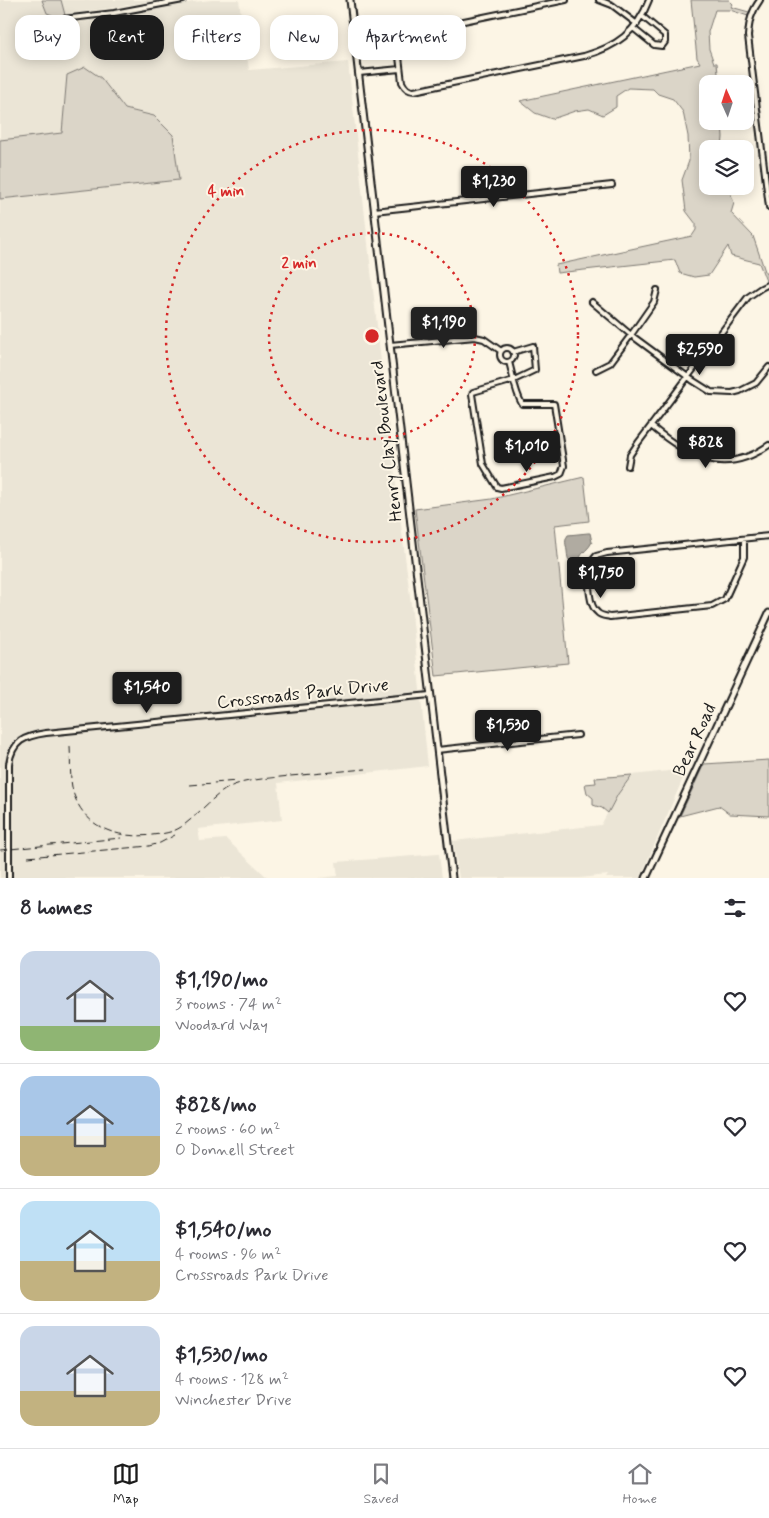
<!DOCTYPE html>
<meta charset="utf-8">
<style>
:root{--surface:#fff;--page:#f2f2f3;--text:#2b2b33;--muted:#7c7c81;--line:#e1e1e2;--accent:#1c1c1c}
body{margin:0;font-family:Mynerve,sans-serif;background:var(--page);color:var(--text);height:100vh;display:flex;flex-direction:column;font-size:19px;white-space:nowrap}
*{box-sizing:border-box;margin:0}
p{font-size:16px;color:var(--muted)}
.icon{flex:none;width:28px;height:28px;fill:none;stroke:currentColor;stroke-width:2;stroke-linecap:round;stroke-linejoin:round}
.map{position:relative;height:878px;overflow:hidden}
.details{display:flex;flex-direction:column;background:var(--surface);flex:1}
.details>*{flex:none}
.top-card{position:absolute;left:15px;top:15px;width:500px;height:45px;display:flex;gap:10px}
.needle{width:32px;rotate:357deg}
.fabs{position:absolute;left:699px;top:75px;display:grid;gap:10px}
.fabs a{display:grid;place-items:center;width:55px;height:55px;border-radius:10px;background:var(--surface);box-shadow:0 2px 12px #0003;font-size:25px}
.price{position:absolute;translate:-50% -42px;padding:0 11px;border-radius:5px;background:var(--accent);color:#fff;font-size:16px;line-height:32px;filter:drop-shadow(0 1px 2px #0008)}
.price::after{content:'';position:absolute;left:50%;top:30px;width:15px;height:11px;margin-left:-8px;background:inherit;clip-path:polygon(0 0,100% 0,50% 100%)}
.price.on{background:#222;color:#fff}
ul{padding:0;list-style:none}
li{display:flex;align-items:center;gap:15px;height:125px;padding:0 20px}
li+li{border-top:1px solid var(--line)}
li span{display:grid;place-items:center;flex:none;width:140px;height:100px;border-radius:15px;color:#555}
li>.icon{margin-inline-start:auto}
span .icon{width:60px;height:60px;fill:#fffc;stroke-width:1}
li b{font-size:21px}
h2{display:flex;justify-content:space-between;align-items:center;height:60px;padding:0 20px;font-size:21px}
.chip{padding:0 18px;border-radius:15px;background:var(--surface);box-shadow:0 2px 12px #0003;font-size:18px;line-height:45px}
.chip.on{background:var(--accent);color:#fff}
.dock{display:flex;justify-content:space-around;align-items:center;height:70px;border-top:1px solid var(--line);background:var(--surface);font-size:14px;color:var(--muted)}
.dock a{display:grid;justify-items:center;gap:2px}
.dock .on{color:var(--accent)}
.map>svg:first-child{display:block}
.built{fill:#ebe5d6}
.green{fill:#dbd5c8;stroke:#7c7872}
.water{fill:#b0aba1;stroke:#75726c}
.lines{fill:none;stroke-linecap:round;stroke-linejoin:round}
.street-casing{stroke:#1c1c1c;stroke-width:8}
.secondary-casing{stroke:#1c1c1c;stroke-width:9}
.street{stroke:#fcf5e5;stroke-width:4}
.secondary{stroke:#fcf5e5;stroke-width:5}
.rail{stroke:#1c1c1c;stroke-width:1;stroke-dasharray:8 4;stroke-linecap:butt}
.ring{fill:none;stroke:#d62828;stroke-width:2.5;stroke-dasharray:2.5 5}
.labels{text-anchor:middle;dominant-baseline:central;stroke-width:4;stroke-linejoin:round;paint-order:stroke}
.street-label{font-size:18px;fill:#1c1c1c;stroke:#fcf5e5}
.centre{fill:#d62828;stroke:#fcf5e5;stroke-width:2.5}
.ring-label{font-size:15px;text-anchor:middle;font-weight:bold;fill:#d62828;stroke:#fcf5e5;stroke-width:4;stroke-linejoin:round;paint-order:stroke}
</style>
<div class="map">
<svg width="769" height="878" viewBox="0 0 769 878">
<rect width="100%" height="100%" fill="#fcf5e5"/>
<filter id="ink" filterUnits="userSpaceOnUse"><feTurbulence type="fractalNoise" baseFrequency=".02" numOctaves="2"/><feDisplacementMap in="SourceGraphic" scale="10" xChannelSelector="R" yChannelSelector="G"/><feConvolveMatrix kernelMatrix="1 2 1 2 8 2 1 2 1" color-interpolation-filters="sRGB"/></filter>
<g filter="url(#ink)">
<path class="built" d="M0,0H42L47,13L67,24L193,2L212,0H239L249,70L348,62L383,380L411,604L428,766L278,783L282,820L198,829L200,841L226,839L268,878H0V199L179,180L154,116L125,109L101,78L67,75L62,133L0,140Z
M61,0H162L65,15Z
M687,769L640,878H606L608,875L580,878H459L453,841L601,825L618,794L632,775Z
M439,854L442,878H318L338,876L336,862Z"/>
<path class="green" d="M42,0H61L65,15L62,19L47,13Z
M691,0H729L733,4L731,7L749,12L748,16L730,10H715L708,32L709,49L714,63H717L719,84H708V121H722L723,137L722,149H708V186H728L734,203L731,213L753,236L768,280L766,281L759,263L731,256L728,246L709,275L694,277L680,273L675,260L557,273L556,265L692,236L696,230V224L686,211L682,180L689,161L688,136L683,112L673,99L658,94L653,89L628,88L616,96V107L603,115L589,109L575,111L552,119L535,113L520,101L700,63L697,58Z
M85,67L101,78L125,109L154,116L173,135L179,180L0,199V140L62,133L67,75Z
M584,477L589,521L555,525L568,663L436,676L415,509L492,499Z
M769,760V816L730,814L719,806L680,816L704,764Z
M632,775L618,794L608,813L602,808L593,805V798L587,793L585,784L596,783L595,778Z"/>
<path class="water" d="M588,533H590L592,542C589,549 582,552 579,559C568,563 568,561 567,551C566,544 564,541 568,535Z"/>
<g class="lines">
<defs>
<path id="street" d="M566,0L459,22L402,30L397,40L402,82C405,88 408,91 414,91L584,56C616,47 637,32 649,0
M599,0L612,5L637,24
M760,0C751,12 749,22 748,36L769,207
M46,21L114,13L183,0
M633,28L654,45L662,46L665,42V35L642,16
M359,73L400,69
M374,211L612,185
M592,302L631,335L692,380L711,392L732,393L740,391L756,383L769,367
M390,345L475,337L484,339L501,351
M500 355a7 7 0 1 1 14 0a7 7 0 1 1-14 0Z
M509,362C513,376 515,392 522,404H554L564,466L561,474L555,477L501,488L497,487L483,464L472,394L473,392L514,380L535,370L533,346L513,352
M596,370L610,363L631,335L654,302L657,290
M651,426C688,457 724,477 769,445
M628,466L630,455L638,443L748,297L761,288L769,284
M744,539V557L725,599L712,606L610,617C606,616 601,616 598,613C587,605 589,578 589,565L596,556L607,553L769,536
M437,750L578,735
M9,878V764C12,741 25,736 46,733L430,695"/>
<path id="secondary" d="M350,0L452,878
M646,878L769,613"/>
</defs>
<use href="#street" class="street-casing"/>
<use href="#secondary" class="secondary-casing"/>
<use href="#street" class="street"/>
<use href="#secondary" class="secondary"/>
<path class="rail" d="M70,746C71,761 69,780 74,795C86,829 119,839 152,835C161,834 172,833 181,827C199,815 213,794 234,785C251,779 272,778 290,776C315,774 340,771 366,769
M190,785L237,781
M0,850L121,838
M28,857L149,846L160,843L175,835"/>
</g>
</g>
<g class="ring">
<circle cx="372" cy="336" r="103"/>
<circle cx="372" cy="336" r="206"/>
</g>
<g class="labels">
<g class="street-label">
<text transform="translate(387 441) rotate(-97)">Henry Clay Boulevard</text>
<text transform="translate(303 694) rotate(-6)">Crossroads Park Drive</text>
<text transform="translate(695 740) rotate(-65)">Bear Road</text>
</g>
</g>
<circle cx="372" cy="336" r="8" class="centre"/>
<g class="ring-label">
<text x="226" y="196">4 min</text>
<text x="299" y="268">2 min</text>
</g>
</svg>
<div class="fabs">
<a><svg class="needle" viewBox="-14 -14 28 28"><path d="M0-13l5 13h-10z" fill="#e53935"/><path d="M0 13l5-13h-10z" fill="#7c7c81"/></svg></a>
<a><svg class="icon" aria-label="layers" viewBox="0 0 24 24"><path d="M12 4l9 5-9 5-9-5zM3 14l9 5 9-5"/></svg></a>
</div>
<b class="price" style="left:494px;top:208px">$1,230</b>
<b class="price on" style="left:444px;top:349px">$1,190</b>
<b class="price" style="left:700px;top:376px">$2,590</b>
<b class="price" style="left:706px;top:469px">$828</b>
<b class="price" style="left:527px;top:473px">$1,010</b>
<b class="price" style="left:601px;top:599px">$1,750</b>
<b class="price" style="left:147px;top:714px">$1,540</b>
<b class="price" style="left:508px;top:752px">$1,530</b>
<div class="top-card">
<a class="chip">Buy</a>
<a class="chip on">Rent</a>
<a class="chip">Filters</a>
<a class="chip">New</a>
<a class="chip">Apartment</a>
</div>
</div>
<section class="details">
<h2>8 homes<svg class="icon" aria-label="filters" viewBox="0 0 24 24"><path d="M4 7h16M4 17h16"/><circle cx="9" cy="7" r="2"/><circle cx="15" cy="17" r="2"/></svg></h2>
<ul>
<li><span style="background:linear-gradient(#c9d6e8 75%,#8fb573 0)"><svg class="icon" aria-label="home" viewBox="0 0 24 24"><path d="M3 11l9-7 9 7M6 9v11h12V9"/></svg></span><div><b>$1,190/mo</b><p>3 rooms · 74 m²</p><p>Woodard Way</p></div><svg class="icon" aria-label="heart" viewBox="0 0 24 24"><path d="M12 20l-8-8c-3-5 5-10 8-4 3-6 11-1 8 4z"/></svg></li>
<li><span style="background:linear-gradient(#a9c7e8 60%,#c2b280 0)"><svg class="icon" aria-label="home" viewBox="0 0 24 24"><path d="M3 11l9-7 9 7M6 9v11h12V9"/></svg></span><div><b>$828/mo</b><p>2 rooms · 60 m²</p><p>O Donnell Street</p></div><svg class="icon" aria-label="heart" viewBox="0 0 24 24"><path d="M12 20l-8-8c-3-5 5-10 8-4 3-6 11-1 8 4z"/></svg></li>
<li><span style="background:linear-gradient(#bfe0f5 60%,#c2b280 0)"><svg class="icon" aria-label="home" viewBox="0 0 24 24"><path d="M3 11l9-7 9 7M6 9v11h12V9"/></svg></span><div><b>$1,540/mo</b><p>4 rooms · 96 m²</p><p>Crossroads Park Drive</p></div><svg class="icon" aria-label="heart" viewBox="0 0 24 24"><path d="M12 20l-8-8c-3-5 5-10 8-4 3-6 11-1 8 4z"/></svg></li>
<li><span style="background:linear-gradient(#c9d6e8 65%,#c2b280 0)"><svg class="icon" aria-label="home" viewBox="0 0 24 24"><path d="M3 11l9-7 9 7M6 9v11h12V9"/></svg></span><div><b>$1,530/mo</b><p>4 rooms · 128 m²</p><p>Winchester Drive</p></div><svg class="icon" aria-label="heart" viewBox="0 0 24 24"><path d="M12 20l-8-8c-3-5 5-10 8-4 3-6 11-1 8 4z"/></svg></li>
</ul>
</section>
<nav class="dock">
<a class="on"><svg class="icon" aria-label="map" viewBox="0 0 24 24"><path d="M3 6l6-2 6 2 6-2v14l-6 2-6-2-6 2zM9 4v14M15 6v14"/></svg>Map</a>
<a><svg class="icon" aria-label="saved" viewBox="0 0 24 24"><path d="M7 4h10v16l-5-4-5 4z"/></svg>Saved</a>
<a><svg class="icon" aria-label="home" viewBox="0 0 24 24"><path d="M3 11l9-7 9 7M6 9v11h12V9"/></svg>Home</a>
</nav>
